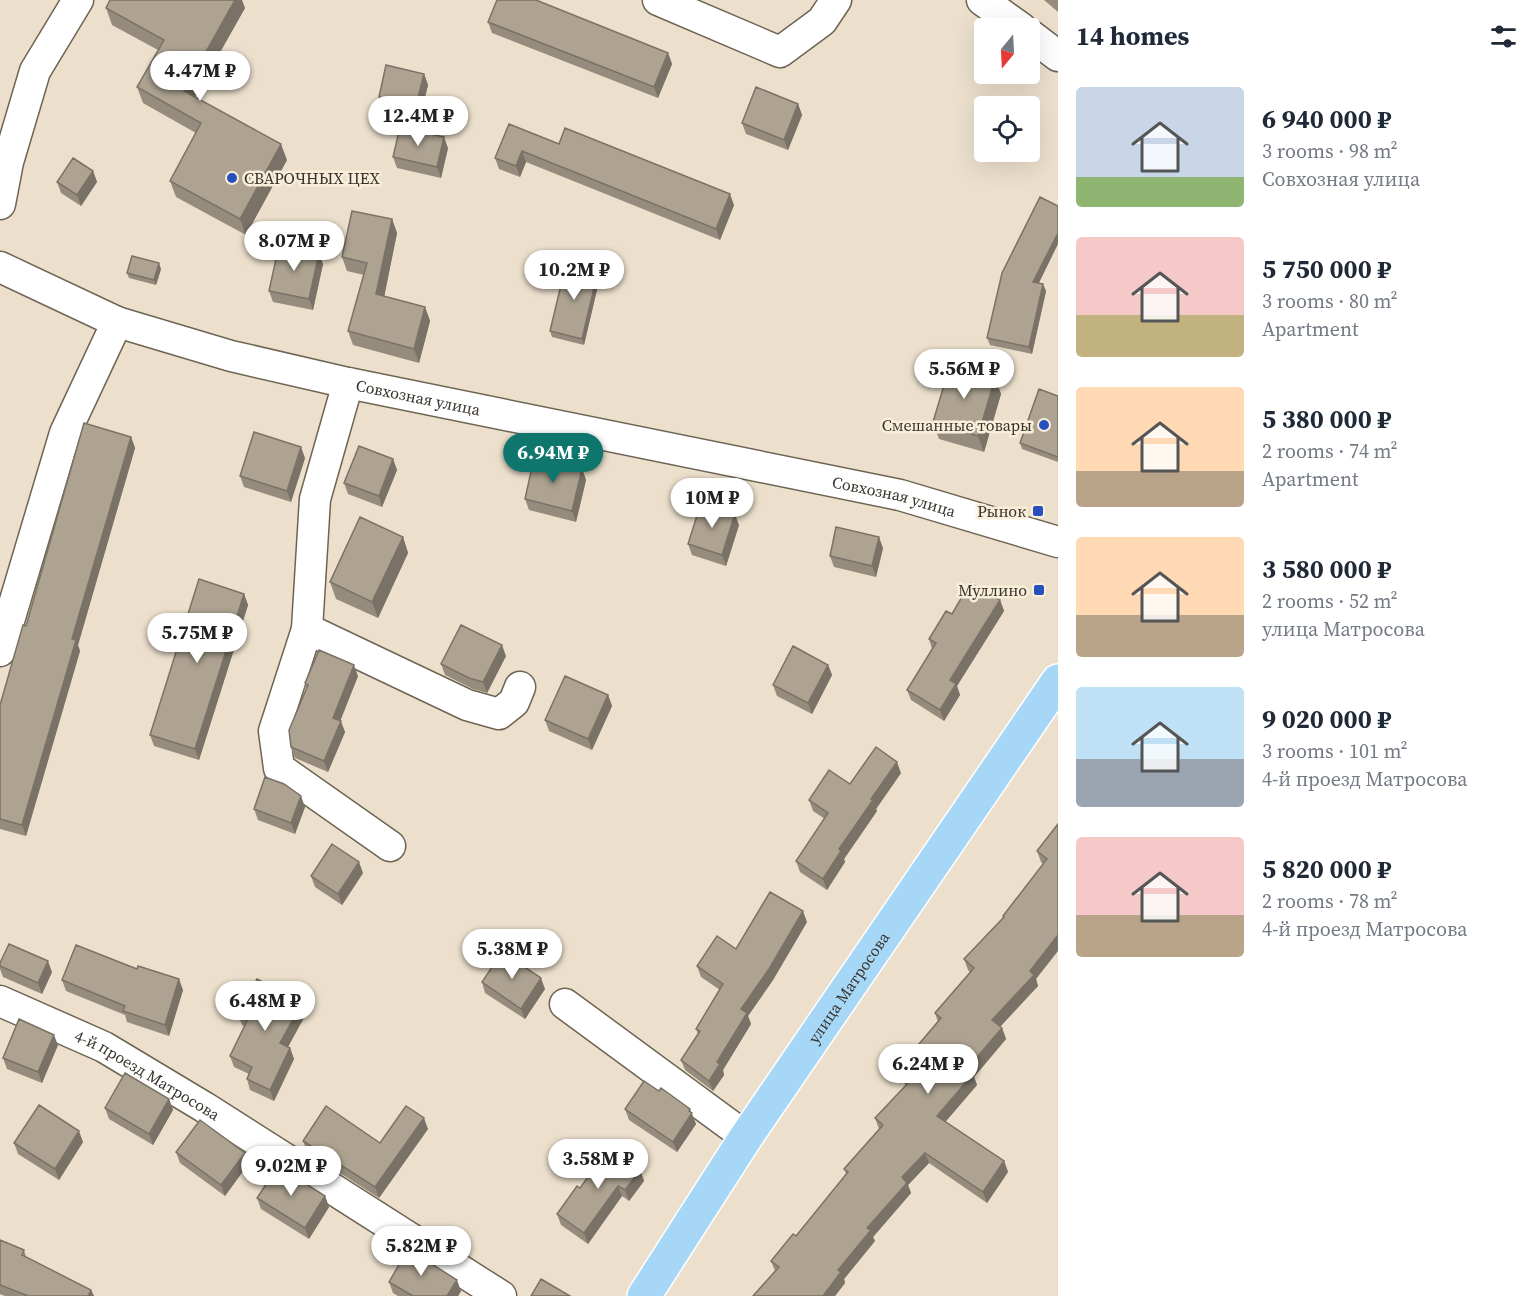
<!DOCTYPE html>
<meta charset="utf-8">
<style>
:root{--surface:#fff;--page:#f2f2f3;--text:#1f2937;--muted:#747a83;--accent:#0f766e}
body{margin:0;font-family:"Source Serif 4",serif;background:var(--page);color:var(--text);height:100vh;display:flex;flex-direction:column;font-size:22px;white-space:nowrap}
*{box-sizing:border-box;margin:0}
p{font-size:20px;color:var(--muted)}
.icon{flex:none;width:33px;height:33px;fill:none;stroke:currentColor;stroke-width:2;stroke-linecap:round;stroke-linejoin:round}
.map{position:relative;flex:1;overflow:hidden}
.drawer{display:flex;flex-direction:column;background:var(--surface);width:480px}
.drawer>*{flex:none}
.needle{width:39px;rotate:198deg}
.tools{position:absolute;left:974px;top:18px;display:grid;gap:12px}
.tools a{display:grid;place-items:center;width:66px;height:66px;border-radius:6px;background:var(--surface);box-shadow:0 6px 24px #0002;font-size:30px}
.price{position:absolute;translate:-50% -51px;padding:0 14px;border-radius:21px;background:#fff;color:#222;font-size:20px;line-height:39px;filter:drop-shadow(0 2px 3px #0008)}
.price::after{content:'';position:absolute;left:50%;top:36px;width:18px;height:14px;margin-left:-9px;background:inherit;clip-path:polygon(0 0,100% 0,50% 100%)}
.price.selected{background:var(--accent);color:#fff}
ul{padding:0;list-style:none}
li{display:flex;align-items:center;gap:18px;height:150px;padding:0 18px}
li span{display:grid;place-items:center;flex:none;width:168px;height:120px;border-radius:6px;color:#555}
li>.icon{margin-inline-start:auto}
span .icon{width:72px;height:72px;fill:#fffc;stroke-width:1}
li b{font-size:26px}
h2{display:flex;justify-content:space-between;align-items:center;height:72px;padding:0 18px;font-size:26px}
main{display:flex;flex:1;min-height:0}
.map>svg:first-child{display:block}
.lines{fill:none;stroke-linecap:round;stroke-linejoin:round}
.minor-casing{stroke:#6e6453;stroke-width:33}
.major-casing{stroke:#fff;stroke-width:36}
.minor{stroke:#fff;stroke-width:30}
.major{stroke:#a7d7f7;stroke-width:33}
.wall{fill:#968c7d}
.shaded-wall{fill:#7a7266}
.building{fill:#aea391;stroke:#7a7266;stroke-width:1.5}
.poi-dot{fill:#2550be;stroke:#f9eeda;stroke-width:2}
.labels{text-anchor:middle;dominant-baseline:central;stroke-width:5;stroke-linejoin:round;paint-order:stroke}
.poi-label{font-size:16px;fill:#38332c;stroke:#f9eeda;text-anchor:end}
.street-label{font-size:16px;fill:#38332c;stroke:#f9eeda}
</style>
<main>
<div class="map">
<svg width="1058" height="1296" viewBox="0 0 1058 1296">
<rect width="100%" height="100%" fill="#ece0cd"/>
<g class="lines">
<defs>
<g id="minor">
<path d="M658,0L780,52L822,21L836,0"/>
<path d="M982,0L1021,28"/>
<path d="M1029,34L1058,56"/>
<path d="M0,204L8,162L35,71L78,0"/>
<path id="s1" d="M0,267L117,322L231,356L348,383L900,495L1058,542"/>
<path d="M348,383L315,499L307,629L274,731L279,768L390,846"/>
<path d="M307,629L467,705L499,714L514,702L520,687"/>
<path d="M0,651L65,433L117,322"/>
<path id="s2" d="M0,1001L104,1047L204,1107L501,1296"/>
<path d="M565,1004L746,1137"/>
</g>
<g id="major">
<path id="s3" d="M644,1296L746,1137L1058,681"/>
</g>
</defs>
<use href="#minor" class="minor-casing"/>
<use href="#major" class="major-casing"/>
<use href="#minor" class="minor"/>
<use href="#major" class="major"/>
</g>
<path class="wall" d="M1044,0H1058V12Z
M106,8H245L195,97L287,160L246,235L176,197L170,181L196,133L143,103L137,87L158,50L112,25Z
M488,22L668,53L672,64L658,98L492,33Z
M424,74L428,85L420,117L383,108L379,97Z
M798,104L802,115L788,150L746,134L742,123Z
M509,124L559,144L734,205L720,240L526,162L520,177L499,169L495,158Z
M448,148L441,178L397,168L393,157Z
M93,171L97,182L81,206L61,193L57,182Z
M392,219L397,233L384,296L425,307L430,321L419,363L353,345L348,331L364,275L347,271L342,257Z
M323,264L313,310L273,302L269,291Z
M161,269L156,285L129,278L127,273Z
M598,271L600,277L584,345L552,337L550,331Z
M1039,283L1046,291L1032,354L990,345L987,338Z
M995,378L1001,394L984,452L939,439L933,422Z
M1058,396V462L1022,449L1020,443Z
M131,437L135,448L78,645L80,651L26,836L0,829V705L26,626Z
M305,458L291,502L244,487L240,476Z
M393,459L397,470L382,507L348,494L344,483Z
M582,469L586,480L576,522L529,510L525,499Z
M739,525L726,566L692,555L688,544Z
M403,537L408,553L378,618L336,599L330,582Z
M883,548L876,577L834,567L830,556Z
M244,594L248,605L199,760L154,746L150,735Z
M1000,600L1004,611L957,686L960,695L944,721L911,700L907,690L932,649L929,639L952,614Z
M506,656L487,693L473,689L445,675L441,664Z
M828,665L832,675L812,714L777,696L773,685Z
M358,676L340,721L345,732L328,772L295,758L291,747L307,689L305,683Z
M608,695L612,706L592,750L549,731L545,720Z
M901,773L876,809L877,811L844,859L845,862L827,890L800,872L796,861L825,819L813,811L809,800L850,784Z
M305,807L295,834L258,820L254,809Z
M1058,824L1036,979L1038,986L1000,1027L1002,1028L1006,1039L974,1077L977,1085L945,1122L1004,1161L1008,1172L987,1203L929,1163L908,1185L911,1193L873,1237L875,1241L844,1279L845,1283L835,1296H753L775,1271L771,1261L796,1236L846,1174L844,1169L879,1129L875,1118L906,1085L901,1081L897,1070L938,1022L935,1013L970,972L968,970L964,959L1004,918L1003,916L1043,864L1041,862L1037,851Z
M363,873L342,905L315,887L311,876Z
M807,922L773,980L748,1016L751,1024L723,1070L724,1075L713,1091L685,1070L681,1060L698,1034L696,1029L720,990L701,977L697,966L736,949Z
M0,963L52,972L42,994L3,977L0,969Z
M137,969L183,990L169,1036L127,1022L125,1015L66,991L62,980Z
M482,982L545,989L525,1019L485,993Z
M302,1003L306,1014L288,1047L290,1048L294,1059L274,1101L250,1090L247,1079L249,1074L234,1067L230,1056L244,1026L242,1025L238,1014Z
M58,1045L42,1083L7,1069L3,1058Z
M659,1091L691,1112L696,1124L677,1152L629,1120L625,1109Z
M169,1099L173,1110L153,1145L109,1119L105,1108Z
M428,1129L379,1198L307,1152L303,1141L380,1143Z
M83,1142L59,1180L18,1154L14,1143Z
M176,1152L249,1163L225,1196L180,1163Z
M640,1170L644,1181L629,1201L622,1196L588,1244L561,1225L557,1214L580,1188Z
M325,1196L329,1207L309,1239L261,1209L257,1198Z
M0,1240L24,1250L26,1257L91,1290L94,1296H5L0,1294Z
M389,1282L461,1291L458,1296H398L393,1293Z"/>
<path class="shaded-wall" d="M235,0H242L245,8L189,107L184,91Z
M668,53L672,64L658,98L654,87Z
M424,74L428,85L420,117L416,106Z
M798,104L802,115L788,150L784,140Z
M444,137L448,148L441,178L437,167Z
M281,144L287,160L246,235L240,219Z
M522,151L526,162L520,177L516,166Z
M93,171L97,182L81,206L77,195Z
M730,194L734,205L720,240L716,229Z
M392,219L397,233L382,308L376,294Z
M1058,233V244L1036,289L1033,282Z
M319,253L323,264L313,310L309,299Z
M159,263L161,269L156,285L154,280Z
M598,271L600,277L584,345L582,339Z
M1043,284L1046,291L1032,354L1029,347Z
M425,307L430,321L419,363L414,349Z
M995,378L1001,394L984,452L978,436Z
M131,437L135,448L78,645L80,651L26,836L22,825L72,639Z
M301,447L305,458L291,502L287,491Z
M393,459L397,470L382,507L379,496Z
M582,469L586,480L576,522L572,511Z
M735,514L739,525L726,566L722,555Z
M403,537L408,553L378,618L372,602Z
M879,537L883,548L876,577L872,566Z
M244,594L248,605L199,760L195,749Z
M1000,600L1004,611L957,686L960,695L944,721L940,710L950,680Z
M502,645L506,656L487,693L483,682Z
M354,665L358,676L337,729L333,718Z
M828,665L832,675L812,714L808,703Z
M608,695L612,706L592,750L588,739Z
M341,721L345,732L328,772L324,761Z
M897,762L901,773L876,809L877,811L844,859L845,862L827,890L823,879L839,849L871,799Z
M301,796L305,807L295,834L291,823Z
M359,862L363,873L342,905L338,894Z
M803,911L807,922L773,980L748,1016L751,1024L723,1070L724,1075L713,1091L709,1081L717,1062L741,1009Z
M1058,935V951L1036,979L1038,986L996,1031L992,1020Z
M48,961L52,972L42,994L38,983Z
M541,978L545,989L525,1019L521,1009Z
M179,979L183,990L169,1036L165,1025Z
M302,1003L306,1014L284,1054L280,1043Z
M1002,1028L1006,1039L974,1077L977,1085L941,1127L937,1116L967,1069Z
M54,1035L58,1045L42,1083L38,1072Z
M290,1048L294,1059L274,1101L270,1090Z
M169,1099L173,1110L153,1145L149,1134Z
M690,1109L696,1124L677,1152L673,1142Z
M424,1118L428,1129L379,1198L375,1187Z
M79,1131L83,1142L59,1180L55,1169Z
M245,1153L249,1163L225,1196L221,1185Z
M925,1153L929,1163L908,1185L911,1193L873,1237L875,1241L844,1279L845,1283L835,1296H823L838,1270L902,1177Z
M1004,1161L1008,1172L987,1203L983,1192Z
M640,1170L644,1181L629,1201L625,1190Z
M618,1186L622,1196L588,1244L584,1233Z
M325,1196L329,1207L309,1239L305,1228Z
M457,1280L461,1291L458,1296H447Z
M91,1290L94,1296H88Z"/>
<path class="building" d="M110,0H235L184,91L281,144L240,219L170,181L201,123L137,87L164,40L106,8Z
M497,0H536L668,53L654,87L488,22Z
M386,65L424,74L416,106L379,97Z
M756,87L798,104L784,140L742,123Z
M509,124L559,144L565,128L730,194L716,229L522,151L516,166L495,158Z
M400,127L444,137L437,167L393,157Z
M73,158L93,171L77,195L57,182Z
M1040,197L1058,206V233L1033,282L1043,284L1029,347L987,338L1002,273Z
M352,211L392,219L376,294L425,307L414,349L348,331L367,263L342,257Z
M279,245L319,253L309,299L269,291Z
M132,256L159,263L154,280L127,273Z
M566,264L598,271L582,339L550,331Z
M950,365L995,378L978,436L933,422Z
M1039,389L1058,396V457L1020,443Z
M84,423L131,437L72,639L76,640L22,825L0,819V705L23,625L26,626Z
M254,432L301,447L287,491L240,476Z
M359,446L393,459L379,496L344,483Z
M534,458L582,469L572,511L525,499Z
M701,503L735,514L722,555L688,544Z
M360,517L403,537L372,602L330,582Z
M836,527L879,537L872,566L830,556Z
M199,579L244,594L195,749L150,735Z
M970,583L1000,600L950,680L956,684L940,710L907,690L936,643L929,639L946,611L952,614Z
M461,625L502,645L483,682L469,678L441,664Z
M793,646L828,665L808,703L773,685Z
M319,650L354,665L333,718L341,721L324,761L291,747L289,730L308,685L305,683Z
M565,676L608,695L588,739L545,720Z
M876,747L897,762L871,799L873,800L839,849L841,851L823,879L796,861L828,813L809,800L829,770L850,784Z
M265,777L284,784L301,796L291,823L254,809Z
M1058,824V935L1030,971L1034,975L992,1020L1002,1028L967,1069L973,1074L937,1116L1004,1161L983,1192L925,1153L902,1177L907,1183L867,1228L871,1230L838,1270L841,1272L823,1296H753L779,1267L771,1261L793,1234L796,1236L848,1172L844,1169L883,1125L875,1118L910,1081L897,1070L941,1018L935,1013L974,968L964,959L1004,917L1003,916L1047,859L1037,851Z
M332,844L359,862L338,894L311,876Z
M770,892L803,911L769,969L741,1009L747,1013L717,1062L720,1064L709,1081L681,1060L700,1031L696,1029L723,984L697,966L717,936L736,949Z
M9,944L48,961L38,983L0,966V963Z
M76,945L137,969L138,966L179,979L165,1025L123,1011L125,1006L62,980Z
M502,952L541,978L521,1009L482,982Z
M257,979L302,1003L280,1043L290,1048L270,1090L247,1079L252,1067L230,1056L248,1019L238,1014Z
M19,1019L54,1035L38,1072L3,1058Z
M125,1073L169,1099L149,1134L105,1108Z
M644,1081L659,1091L661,1088L690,1109L689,1111L692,1113L673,1142L625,1109Z
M39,1105L79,1131L55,1169L14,1143Z
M326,1106L380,1143L406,1106L424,1118L375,1187L303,1141Z
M200,1120L245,1153L221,1185L176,1152Z
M610,1147L640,1170L625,1190L618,1186L584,1233L557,1214L577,1186L580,1188Z
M278,1166L325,1196L305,1228L257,1198Z
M0,1240L24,1250L22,1255L91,1290L88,1296H25L26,1295L0,1285Z
M408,1249L457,1280L447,1296H413L389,1282Z
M541,1279L570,1296H531Z"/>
<g class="poi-dot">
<circle cx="232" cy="178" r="6"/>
<circle cx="1044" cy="425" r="6"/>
<rect x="1032" y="505" width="12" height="12" rx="3"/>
<rect x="1033" y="584" width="12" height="12" rx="3"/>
</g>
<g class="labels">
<g class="poi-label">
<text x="244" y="178" text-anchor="start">СВАРОЧНЫХ ЦЕХ</text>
<text x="1032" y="425">Смешанные товары</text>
<text x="1026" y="511">Рынок</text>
<text x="1027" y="590">Муллино</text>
</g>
<g class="street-label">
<text stroke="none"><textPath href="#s1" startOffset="440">Совхозная улица</textPath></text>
<text stroke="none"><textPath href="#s1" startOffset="926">Совхозная улица</textPath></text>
<text stroke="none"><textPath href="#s3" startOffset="370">улица Матросова</textPath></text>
<text stroke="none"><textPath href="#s2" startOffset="165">4-й проезд Матросова</textPath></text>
</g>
</g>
</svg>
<div class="tools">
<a><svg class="needle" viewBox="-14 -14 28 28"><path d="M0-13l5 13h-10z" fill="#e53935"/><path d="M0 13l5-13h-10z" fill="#747a83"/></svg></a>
<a><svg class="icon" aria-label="locate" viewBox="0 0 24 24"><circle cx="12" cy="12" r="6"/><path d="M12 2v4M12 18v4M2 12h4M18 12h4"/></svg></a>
</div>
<b class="price" style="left:200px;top:102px">4.47M ₽</b>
<b class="price" style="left:418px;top:147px">12.4M ₽</b>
<b class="price" style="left:294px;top:272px">8.07M ₽</b>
<b class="price" style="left:574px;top:301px">10.2M ₽</b>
<b class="price" style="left:964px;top:400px">5.56M ₽</b>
<b class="price selected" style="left:553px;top:484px">6.94M ₽</b>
<b class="price" style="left:712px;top:529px">10M ₽</b>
<b class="price" style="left:197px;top:664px">5.75M ₽</b>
<b class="price" style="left:512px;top:980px">5.38M ₽</b>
<b class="price" style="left:265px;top:1032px">6.48M ₽</b>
<b class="price" style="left:928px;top:1095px">6.24M ₽</b>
<b class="price" style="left:598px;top:1190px">3.58M ₽</b>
<b class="price" style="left:291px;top:1197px">9.02M ₽</b>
<b class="price" style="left:421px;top:1277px">5.82M ₽</b>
</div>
<section class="drawer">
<h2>14 homes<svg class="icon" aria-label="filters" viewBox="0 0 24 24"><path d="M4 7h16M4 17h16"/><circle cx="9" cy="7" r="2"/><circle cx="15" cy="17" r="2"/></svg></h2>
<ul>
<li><span style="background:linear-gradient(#c9d6e8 75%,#8fb573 0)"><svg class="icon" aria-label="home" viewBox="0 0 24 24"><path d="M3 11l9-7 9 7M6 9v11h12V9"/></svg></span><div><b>6 940 000 ₽</b><p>3 rooms · 98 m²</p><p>Совхозная улица</p></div></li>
<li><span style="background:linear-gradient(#f6c9c9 65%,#c2b280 0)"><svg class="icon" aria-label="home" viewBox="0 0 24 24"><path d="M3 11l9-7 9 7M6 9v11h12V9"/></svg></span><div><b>5 750 000 ₽</b><p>3 rooms · 80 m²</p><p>Apartment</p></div></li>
<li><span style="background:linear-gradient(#ffd9b3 70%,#b9a48a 0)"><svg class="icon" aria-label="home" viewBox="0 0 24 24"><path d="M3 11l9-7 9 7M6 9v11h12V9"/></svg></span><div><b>5 380 000 ₽</b><p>2 rooms · 74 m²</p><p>Apartment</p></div></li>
<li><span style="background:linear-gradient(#ffd9b3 65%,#b9a48a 0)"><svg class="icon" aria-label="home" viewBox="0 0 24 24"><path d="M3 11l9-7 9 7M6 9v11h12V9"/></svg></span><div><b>3 580 000 ₽</b><p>2 rooms · 52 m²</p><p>улица Матросова</p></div></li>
<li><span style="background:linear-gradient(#bfe0f5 60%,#9aa5b1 0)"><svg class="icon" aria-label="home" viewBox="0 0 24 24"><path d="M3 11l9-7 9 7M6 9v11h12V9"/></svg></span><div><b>9 020 000 ₽</b><p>3 rooms · 101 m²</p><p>4-й проезд Матросова</p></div></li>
<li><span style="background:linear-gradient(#f6c9c9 65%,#b9a48a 0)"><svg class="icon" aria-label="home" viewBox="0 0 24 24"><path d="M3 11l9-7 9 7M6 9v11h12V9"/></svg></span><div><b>5 820 000 ₽</b><p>2 rooms · 78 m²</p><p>4-й проезд Матросова</p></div></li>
</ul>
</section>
</main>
